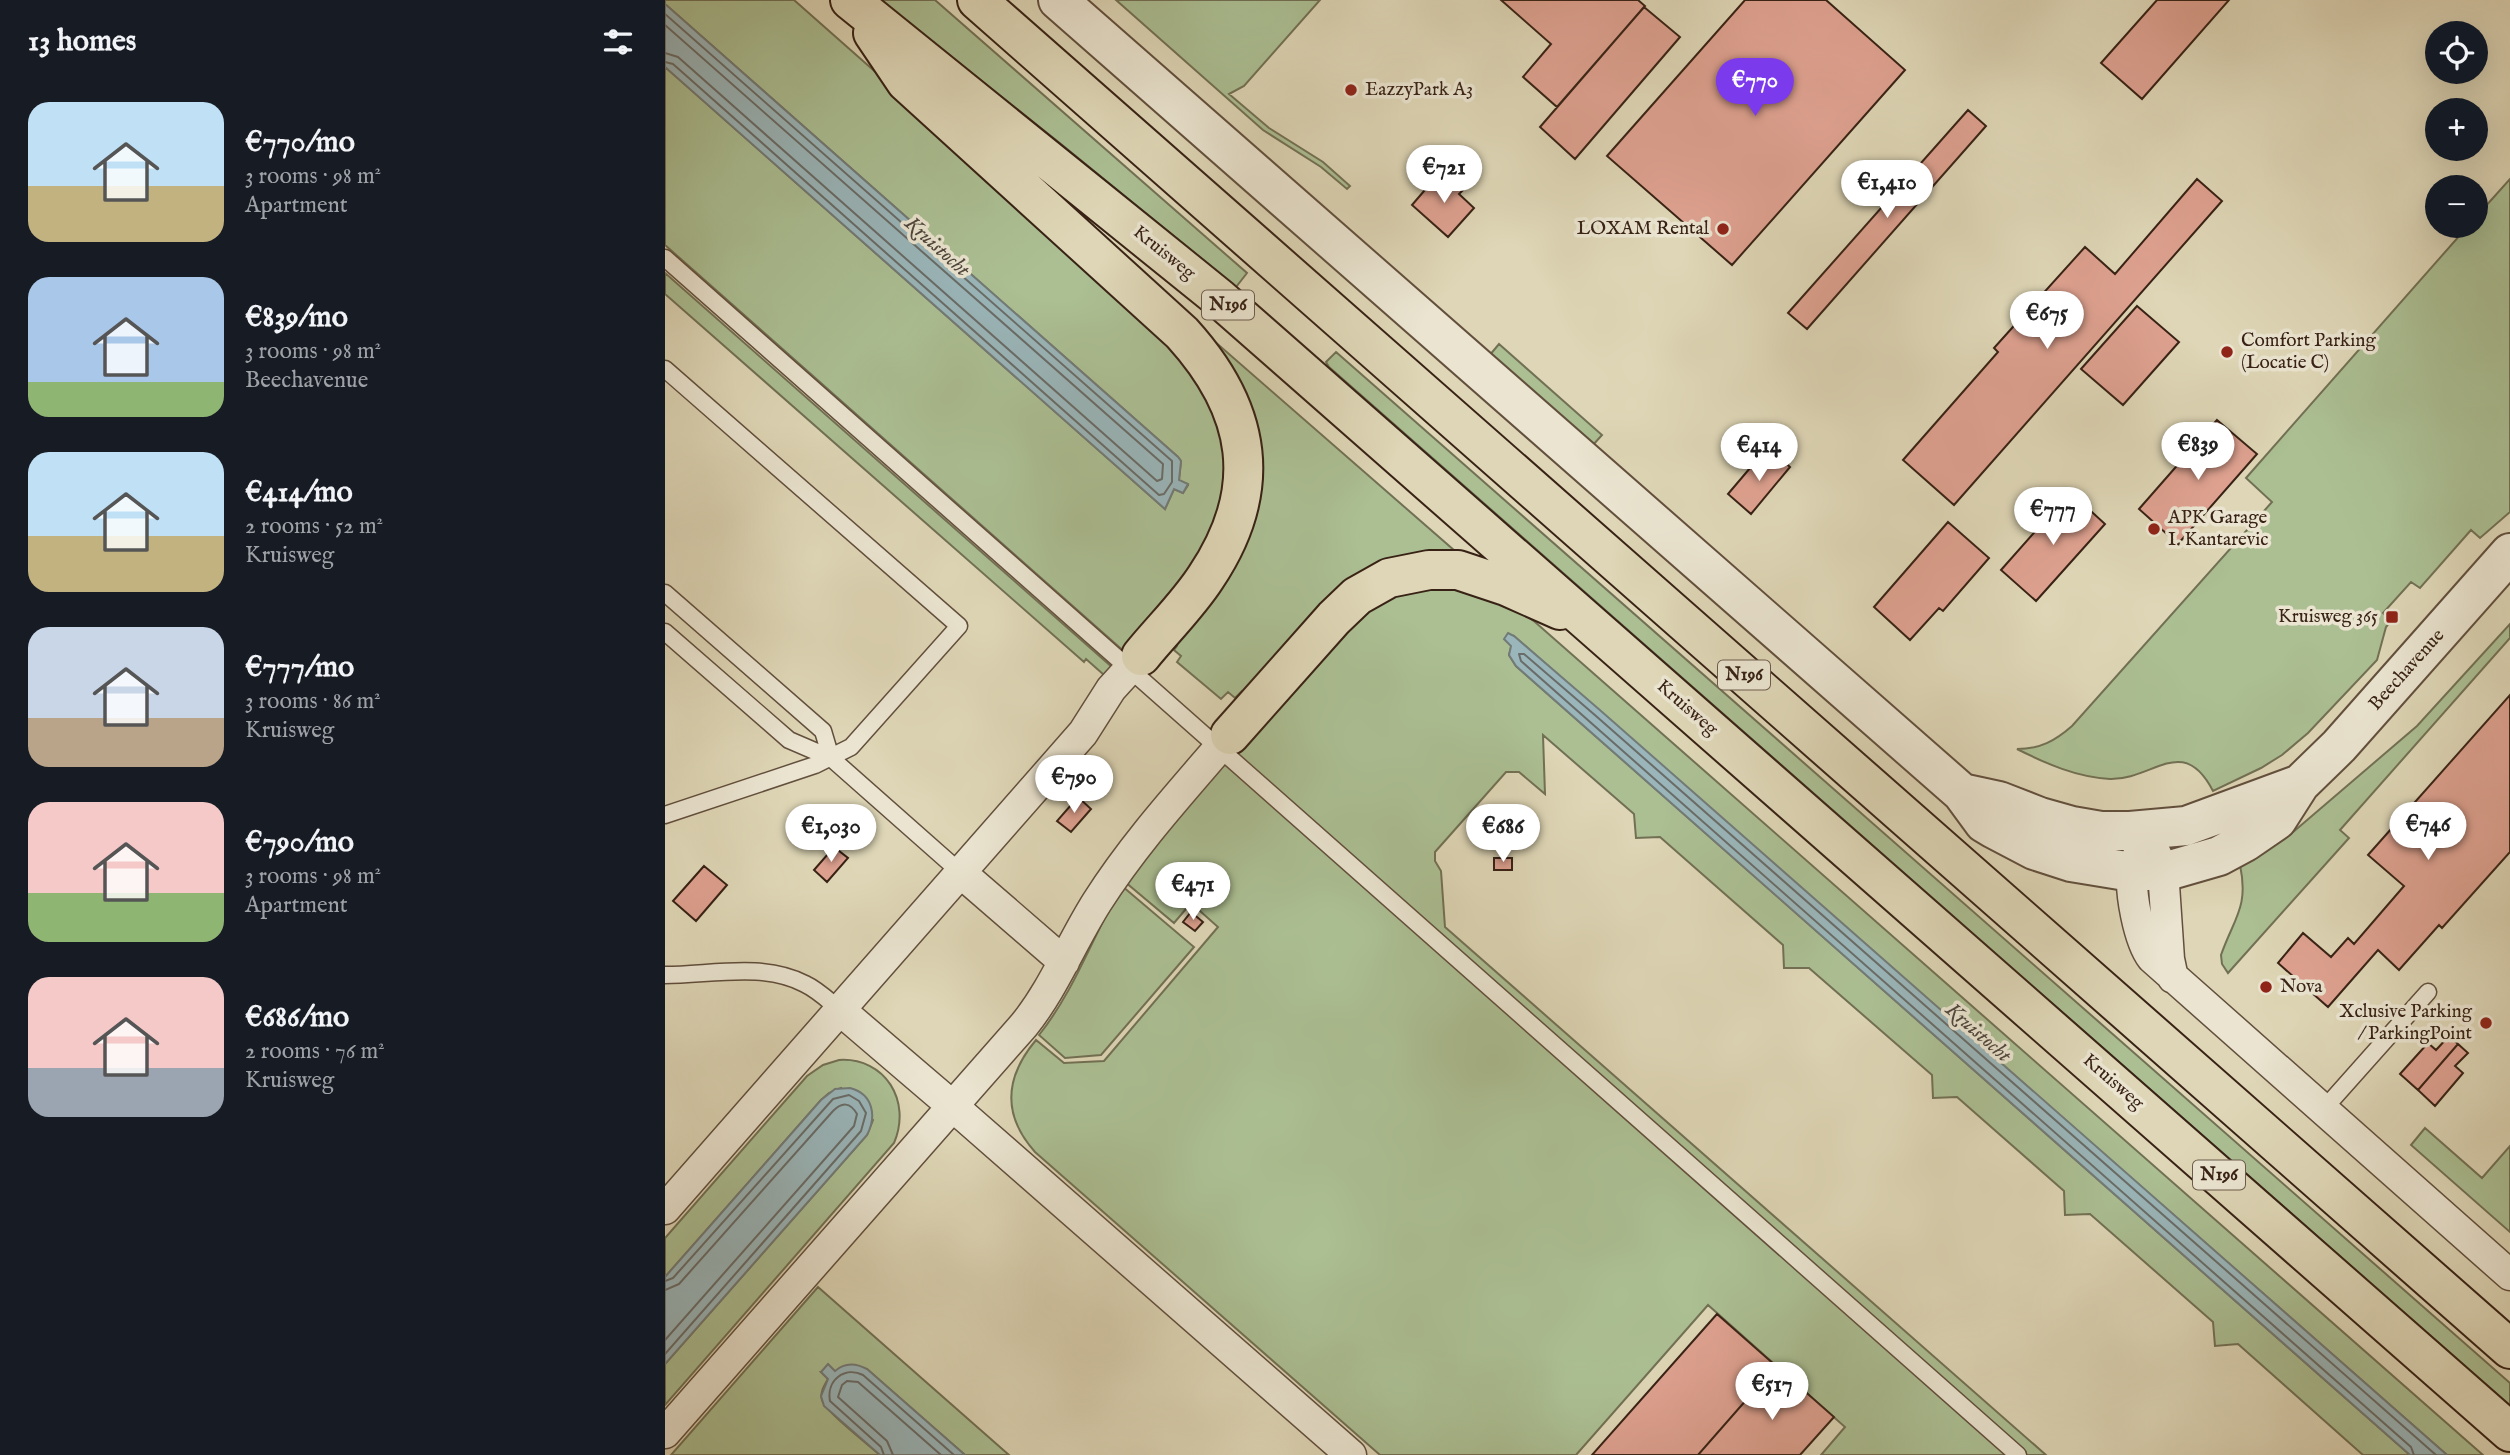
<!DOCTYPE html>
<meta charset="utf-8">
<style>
:root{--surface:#171b24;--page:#242831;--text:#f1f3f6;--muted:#9ea1a6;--accent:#7c3aed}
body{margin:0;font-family:"IM FELL English",serif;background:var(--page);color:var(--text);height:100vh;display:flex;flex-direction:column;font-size:26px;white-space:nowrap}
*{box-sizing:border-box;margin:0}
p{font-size:23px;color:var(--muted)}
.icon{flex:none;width:38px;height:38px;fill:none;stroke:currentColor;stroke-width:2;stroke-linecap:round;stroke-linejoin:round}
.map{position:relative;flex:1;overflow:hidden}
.panel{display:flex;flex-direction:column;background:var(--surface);width:665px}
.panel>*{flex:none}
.fabs{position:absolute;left:1760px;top:21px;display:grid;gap:14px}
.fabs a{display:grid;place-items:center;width:63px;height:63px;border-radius:50%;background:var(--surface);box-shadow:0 7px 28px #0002;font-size:35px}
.price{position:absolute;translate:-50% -60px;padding:0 16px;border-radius:24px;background:#fff;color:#222;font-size:23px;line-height:46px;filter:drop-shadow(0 2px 4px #0008)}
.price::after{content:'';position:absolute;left:50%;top:42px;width:21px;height:16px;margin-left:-10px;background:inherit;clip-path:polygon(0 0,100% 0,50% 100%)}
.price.active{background:var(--accent);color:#fff}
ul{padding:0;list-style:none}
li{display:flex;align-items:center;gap:21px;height:175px;padding:0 28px}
li span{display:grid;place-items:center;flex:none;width:196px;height:140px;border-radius:21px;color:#555}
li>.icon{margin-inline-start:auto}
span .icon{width:84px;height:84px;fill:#fffc;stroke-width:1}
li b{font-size:30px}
h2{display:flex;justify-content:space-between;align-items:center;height:84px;padding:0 28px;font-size:30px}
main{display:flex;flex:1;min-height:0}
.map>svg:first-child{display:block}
.green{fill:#abbf93;stroke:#727054;stroke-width:2}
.water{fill:#9ab6ba;stroke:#737b78;stroke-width:2}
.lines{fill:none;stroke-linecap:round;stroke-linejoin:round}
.shore{stroke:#696c68;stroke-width:2}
.building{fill:#dea190;stroke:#382215;stroke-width:2}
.service-casing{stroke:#624f3d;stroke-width:19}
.minor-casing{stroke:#624f3d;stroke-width:33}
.tertiary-casing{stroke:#624f3d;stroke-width:42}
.trunk-casing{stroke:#382215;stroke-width:42}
.service{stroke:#eae4d0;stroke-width:16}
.minor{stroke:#eae4d0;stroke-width:30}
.tertiary{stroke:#eae4d0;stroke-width:38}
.trunk{stroke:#ded6b6;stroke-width:38}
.poi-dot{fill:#8f2418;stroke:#eae4d0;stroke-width:2.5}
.labels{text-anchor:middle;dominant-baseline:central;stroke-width:7;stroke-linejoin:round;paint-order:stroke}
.shield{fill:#eae4d0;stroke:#6d5c4d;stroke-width:2}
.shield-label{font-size:18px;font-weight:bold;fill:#382215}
.poi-label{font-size:19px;fill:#382215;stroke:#eae4d0;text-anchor:start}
.street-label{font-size:19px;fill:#382215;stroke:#eae4d0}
.water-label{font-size:21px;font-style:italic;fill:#50473e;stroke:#eae4d0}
</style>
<main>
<section class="panel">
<h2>13 homes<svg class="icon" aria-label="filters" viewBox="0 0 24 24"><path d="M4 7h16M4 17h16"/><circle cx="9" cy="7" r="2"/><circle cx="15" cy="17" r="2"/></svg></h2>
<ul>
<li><span style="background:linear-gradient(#bfe0f5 60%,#c2b280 0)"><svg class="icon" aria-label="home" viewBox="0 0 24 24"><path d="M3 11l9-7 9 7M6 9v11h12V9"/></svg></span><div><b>€770/mo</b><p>3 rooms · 98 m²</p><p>Apartment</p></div></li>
<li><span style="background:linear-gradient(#a9c7e8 75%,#8fb573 0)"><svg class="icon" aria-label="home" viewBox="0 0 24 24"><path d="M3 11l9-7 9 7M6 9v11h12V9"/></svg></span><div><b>€839/mo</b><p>3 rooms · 98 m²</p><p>Beechavenue</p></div></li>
<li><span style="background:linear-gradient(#bfe0f5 60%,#c2b280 0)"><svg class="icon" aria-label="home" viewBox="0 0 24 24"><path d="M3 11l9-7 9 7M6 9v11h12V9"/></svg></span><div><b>€414/mo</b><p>2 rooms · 52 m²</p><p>Kruisweg</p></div></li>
<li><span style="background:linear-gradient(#c9d6e8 65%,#b9a48a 0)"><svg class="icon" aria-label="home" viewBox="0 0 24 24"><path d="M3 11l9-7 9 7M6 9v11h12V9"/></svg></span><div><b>€777/mo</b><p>3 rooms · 86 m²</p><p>Kruisweg</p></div></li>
<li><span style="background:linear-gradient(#f6c9c9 65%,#8fb573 0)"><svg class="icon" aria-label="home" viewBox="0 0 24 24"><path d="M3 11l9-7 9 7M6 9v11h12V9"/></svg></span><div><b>€790/mo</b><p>3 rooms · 98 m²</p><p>Apartment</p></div></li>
<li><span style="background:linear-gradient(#f6c9c9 65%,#9aa5b1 0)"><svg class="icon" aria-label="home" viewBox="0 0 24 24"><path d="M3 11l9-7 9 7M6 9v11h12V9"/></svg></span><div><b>€686/mo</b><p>2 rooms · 76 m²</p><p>Kruisweg</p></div></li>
</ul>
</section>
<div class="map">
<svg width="1845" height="1455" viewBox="0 0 1845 1455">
<rect width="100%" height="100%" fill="#ded6b6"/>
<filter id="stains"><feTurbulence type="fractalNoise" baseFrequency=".00286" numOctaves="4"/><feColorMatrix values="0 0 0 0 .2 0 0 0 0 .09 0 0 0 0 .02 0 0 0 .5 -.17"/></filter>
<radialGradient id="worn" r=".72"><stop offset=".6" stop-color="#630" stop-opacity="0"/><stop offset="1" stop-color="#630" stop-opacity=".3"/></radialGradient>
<path class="green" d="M0,0H129L258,114L525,358L563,450L555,528L462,654L0,245V67L500,509L509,489L518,493L523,485L514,480L516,461L513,457L0,4Z
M215,0H270L582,273L571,287L396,144Z
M451,0H655L579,86L564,94L604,128L658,162L685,186L682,189L656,167L598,130Z
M1845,179V512L1815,538L1806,530L1755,588L1746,582L1718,613L1726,621L1721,627L1712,660L1643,733L1617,755L1596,768L1548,791C1518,733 1488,780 1445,779C1411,777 1382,764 1352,749C1375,749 1390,741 1407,726L1607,502L1581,478L1803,226H1811V217Z
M0,273L448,668L439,675L421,659L419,662L0,294Z
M517,313L798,558L779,556L580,693L577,691L570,698L563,692L556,699L512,662L516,656L509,650L512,646L505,640L584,523Z
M834,344L937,435L927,446L824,356Z
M671,352L1845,1383V1406L664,367L661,362Z
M778,582L859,614L870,622L1818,1455H1782L849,636L844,655L851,666L1745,1455H1698L1573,1344L1550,1346L1548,1322L1425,1214L1400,1215L1399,1191L1292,1097L1268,1098L1267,1075L1144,968H1119L1118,945L995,837L971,838L969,814L878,735L880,794L854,772H841L770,852V861L776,871L780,927L1381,1455H1156L1180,1427L1043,1305L911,1455H715L370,1152C337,1115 340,1077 371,1040L399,1063L439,1061L553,927L526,903L509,923L459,881L475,858L703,603Z
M1845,624V638L1675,830L1684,838L1563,973L1557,964L1556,955C1569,918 1584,907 1575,865L1627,833L1752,726Z
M457,886L529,947L436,1055L400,1058L374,1035C410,990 428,935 457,886Z
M174,1060C220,1057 247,1101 229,1143L0,1405V1364L202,1135L208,1120L176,1088L164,1093L156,1100L0,1277V1238L142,1076L158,1065Z
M1760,1128L1817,1178L1845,1146V1232L1746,1145Z
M153,1287L344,1455H300L202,1369L156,1372L163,1379C159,1386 155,1392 157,1400C160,1411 204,1445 215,1455H6Z"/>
<path class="water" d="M0,4L513,457L516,461L514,480L523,484L518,493L509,489L500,509L0,67Z
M843,633L849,636L936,711L1782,1455H1745L851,666L844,655L846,646L839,639Z
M185,1088C208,1094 212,1116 202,1135L0,1364V1277L156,1100L170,1089Z
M163,1364L170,1371C180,1362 191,1363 202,1369L300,1455H215L159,1406L156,1396L163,1379L156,1372Z"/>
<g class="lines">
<path class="shore" d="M0,14L507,461V482L499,494L494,495L8,64L0,62
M0,25L498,464L497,479L492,481L13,57L0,53
M0,1281L8,1278L168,1099L184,1095L194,1101L201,1113L196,1131L0,1354
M0,1290L14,1284L168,1111C177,1102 185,1102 192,1114L189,1126L0,1340
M219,1455L216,1447L165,1401C161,1380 180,1366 198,1375L289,1455
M228,1455L222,1441L173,1397L177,1385L182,1381L193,1382L276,1455
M1749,1455L1746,1447L856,661L854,654H859L931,716L1771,1455"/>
</g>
<path class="building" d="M836,0H973L980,6L892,107L858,77L886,44Z
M1080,0H1161L1240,70L1067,265L942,156Z
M1492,0H1564L1477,99L1436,63Z
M979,7L1015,37L910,159L875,127Z
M1303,110L1321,126L1142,329L1123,313Z
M772,176L782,184L786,180L798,190L794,194L809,208L783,237L747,205Z
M1532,179L1557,201L1289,505L1238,460L1333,352L1329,348L1347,328L1420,247L1450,274Z
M1472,306L1514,342L1458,405L1416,369Z
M1552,420L1592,454L1513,544L1474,509Z
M1110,453L1125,467L1086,514L1063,494L1091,461L1098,467Z
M1405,492L1440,524L1371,601L1336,570Z
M1283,522L1324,558L1278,611L1274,608L1245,640L1209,607Z
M1845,695V852L1777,928L1774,925L1734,970L1713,950L1663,1007L1613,963L1638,933L1666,957L1683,938L1689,944L1739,886L1703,855Z
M413,797L426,809L406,832L392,821Z
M169,847L183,858L162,882L149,870Z
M829,858H847V870H829Z
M39,866L62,885L31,921L8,901Z
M526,912L538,922L530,931L518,922Z
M1784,1036L1793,1044L1753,1090L1735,1074L1763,1043L1771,1050Z
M1793,1044L1803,1053L1790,1066L1798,1073L1770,1106L1753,1090Z
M1052,1314L1111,1366L1033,1455H927Z
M1111,1366L1169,1417L1135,1455H1033Z"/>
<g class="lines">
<defs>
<path id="service" d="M0,258L1353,1455
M0,369L294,626L186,747L150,765L0,815
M0,593L158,731L166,758
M0,632L124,740L166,758L295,872
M0,975C46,975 98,962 140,984C153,990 164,1001 175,1010
M1658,1110L1763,992"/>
<path id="minor" d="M1490,852L1498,870L1504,959L1508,978
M1474,853C1472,858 1469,864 1468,869C1464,891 1474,941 1487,958L1845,1275
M295,872L399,962
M175,1010L299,1116L686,1455
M0,1209L418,733L446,689L476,656
M0,1433L359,1025C389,988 406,943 432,902C470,842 519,789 565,735"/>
<path id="tertiary" d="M393,0L1297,793L1319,823L1329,829L1369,850L1406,862L1461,871H1482L1509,869L1554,856L1580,842L1612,820L1635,784L1674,746L1845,553
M1297,793L1334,801L1375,817L1407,826L1436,831H1465L1521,826L1635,784"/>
<path id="trunk" d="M185,0L554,298L1845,1432
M312,0L1845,1349
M208,33L241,82L517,333C587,410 600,489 541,577C523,605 497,630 476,656
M565,735L669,618L692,596L724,578L764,570H793L841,586L895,610"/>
</defs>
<use href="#service" class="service-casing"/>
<use href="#minor" class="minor-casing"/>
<use href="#tertiary" class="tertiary-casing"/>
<use href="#trunk" class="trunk-casing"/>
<use href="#service" class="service"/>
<use href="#minor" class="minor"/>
<use href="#tertiary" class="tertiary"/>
<use href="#trunk" class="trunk"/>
</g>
<g class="poi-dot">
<circle cx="686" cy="90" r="7"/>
<circle cx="1058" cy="229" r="7"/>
<circle cx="1562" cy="352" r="7"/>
<circle cx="1489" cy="529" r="7"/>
<rect x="1720" y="610" width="14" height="14" rx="3.5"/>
<circle cx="1601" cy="987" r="7"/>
<circle cx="1821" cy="1023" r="7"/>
</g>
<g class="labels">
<g class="shield">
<rect x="537" y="290.5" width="52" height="29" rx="5"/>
<rect x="1053" y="660.5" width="52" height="29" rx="5"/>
<rect x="1528" y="1160.5" width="52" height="29" rx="5"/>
</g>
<g class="shield-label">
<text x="563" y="305">N196</text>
<text x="1079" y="675">N196</text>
<text x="1554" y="1175">N196</text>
</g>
<g class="poi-label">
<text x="700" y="90">EazzyPark A3</text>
<text x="1044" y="229" text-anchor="end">LOXAM Rental</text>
<text x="1576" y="341">Comfort Parking<tspan x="1576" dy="22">(Locatie C)</tspan></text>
<text x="1503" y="518">APK Garage<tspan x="1503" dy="22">I. Kantarevic</tspan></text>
<text x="1713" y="617" text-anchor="end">Kruisweg 365</text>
<text x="1615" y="987">Nova</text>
<text x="1807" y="1012" text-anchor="end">Xclusive Parking<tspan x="1807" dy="22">/ ParkingPoint</tspan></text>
</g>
<g class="street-label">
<text transform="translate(499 253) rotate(39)">Kruisweg</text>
<text transform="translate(1742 670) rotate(-48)">Beechavenue</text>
<text transform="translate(1022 708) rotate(41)">Kruisweg</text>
<text transform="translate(1448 1082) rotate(41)">Kruisweg</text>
</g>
<g class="water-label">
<text transform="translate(272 247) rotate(42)">Kruistocht</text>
<text transform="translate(1313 1033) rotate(41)">Kruistocht</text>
</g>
</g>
<rect width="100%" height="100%" filter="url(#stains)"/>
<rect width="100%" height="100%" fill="url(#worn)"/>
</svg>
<div class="fabs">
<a><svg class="icon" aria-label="locate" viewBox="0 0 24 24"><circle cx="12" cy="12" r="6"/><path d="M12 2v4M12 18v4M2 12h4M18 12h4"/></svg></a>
<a>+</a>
<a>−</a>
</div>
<b class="price active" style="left:1090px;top:118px">€770</b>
<b class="price" style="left:779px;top:205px">€721</b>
<b class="price" style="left:1222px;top:220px">€1,410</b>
<b class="price" style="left:1382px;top:351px">€675</b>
<b class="price" style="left:1533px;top:482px">€839</b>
<b class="price" style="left:1094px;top:483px">€414</b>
<b class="price" style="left:1388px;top:547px">€777</b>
<b class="price" style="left:409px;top:815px">€790</b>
<b class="price" style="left:1763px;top:862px">€746</b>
<b class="price" style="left:166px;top:864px">€1,030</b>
<b class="price" style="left:838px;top:864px">€686</b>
<b class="price" style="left:528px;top:922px">€471</b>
<b class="price" style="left:1107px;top:1422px">€517</b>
</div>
</main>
